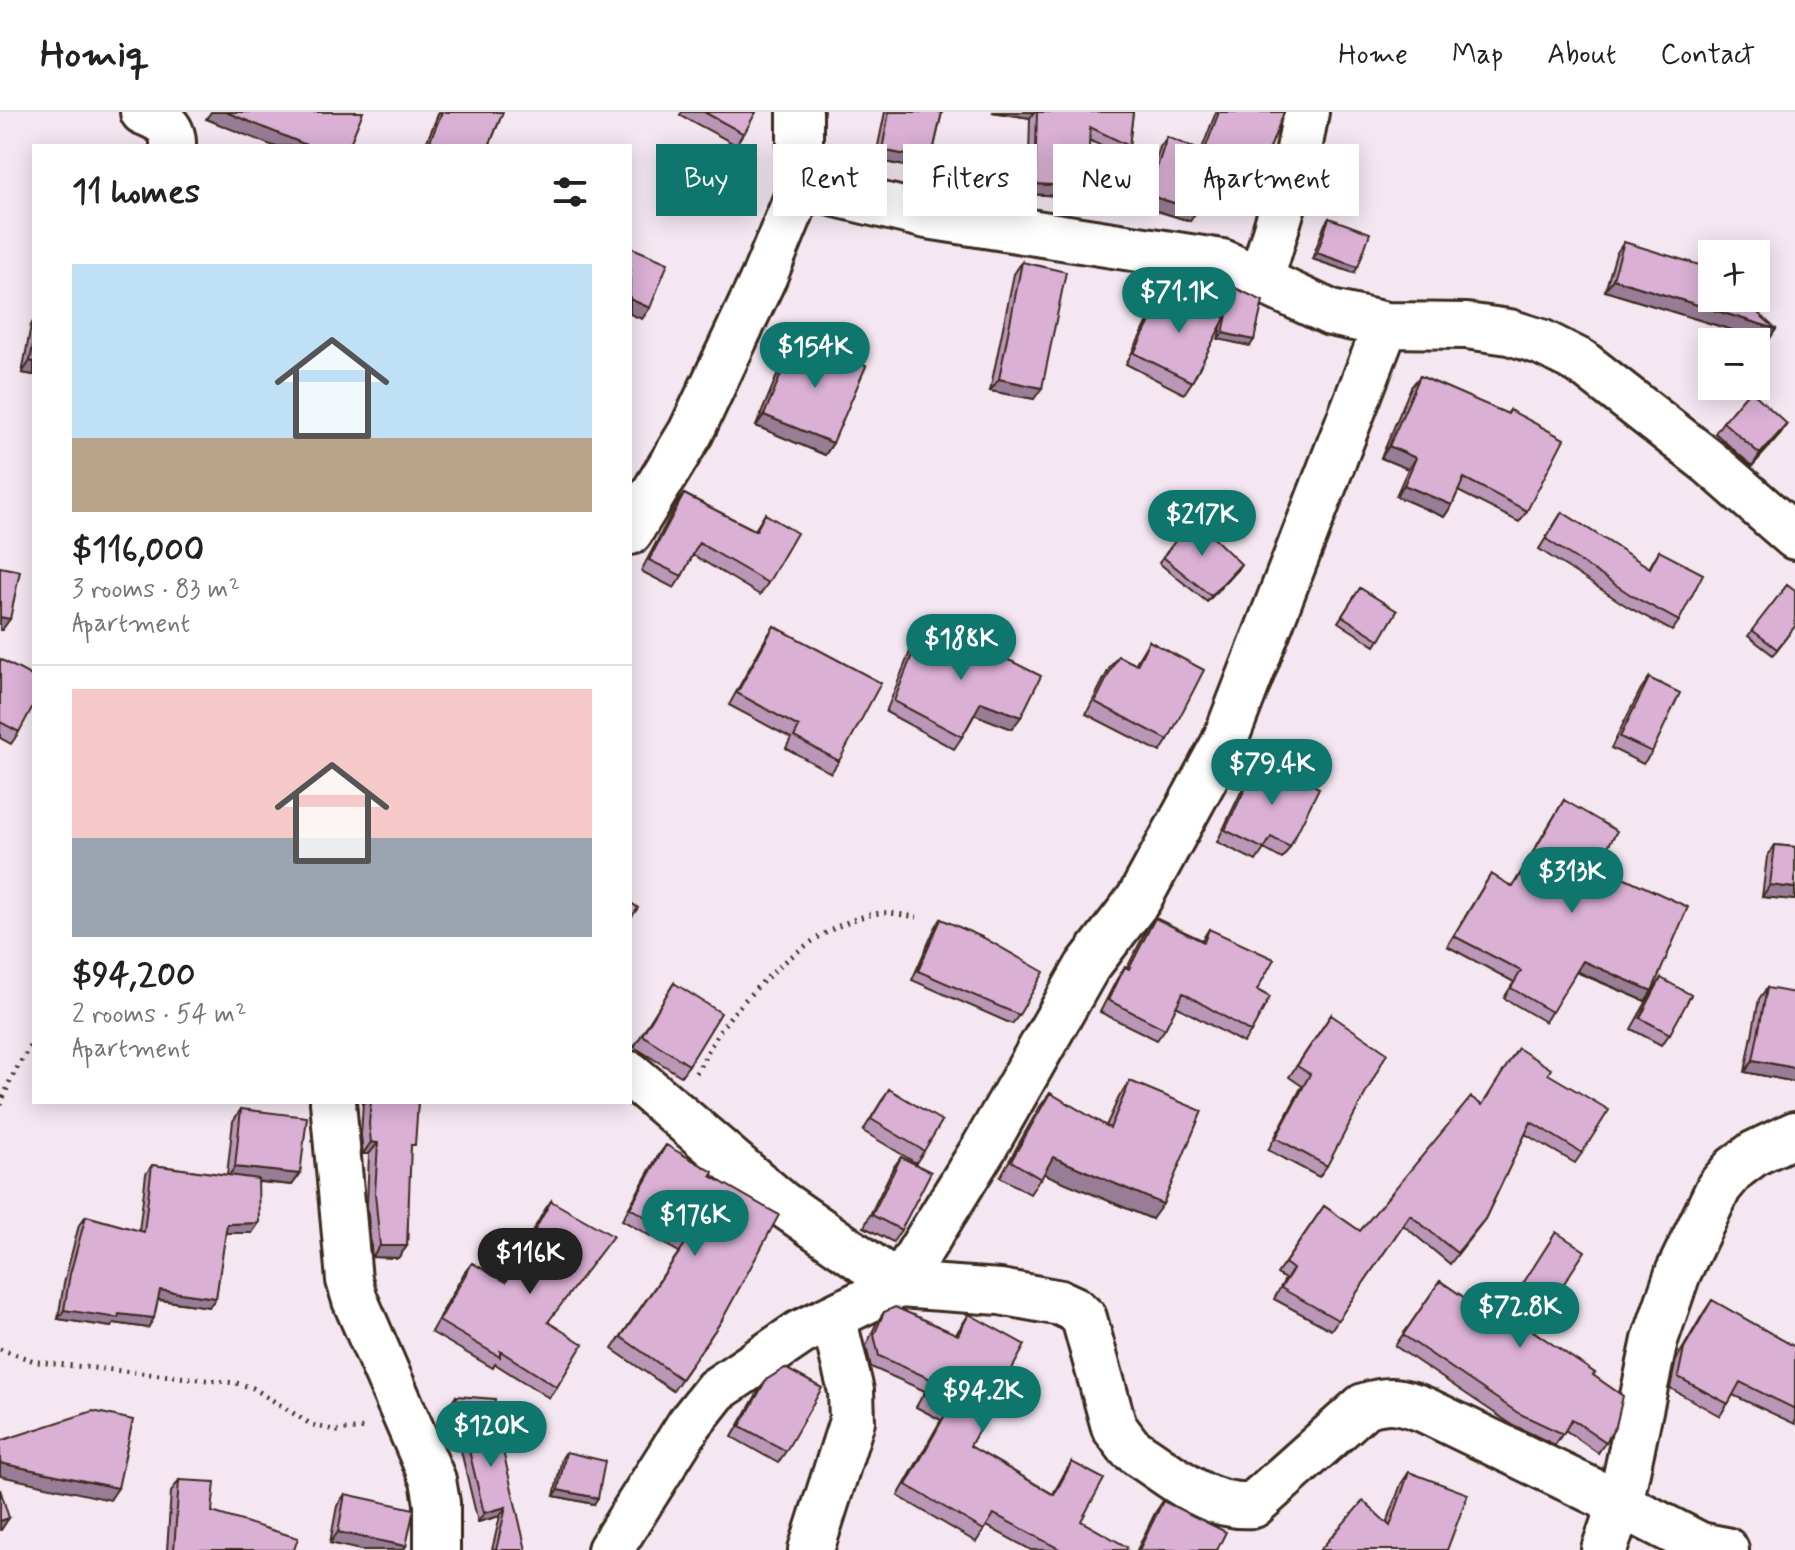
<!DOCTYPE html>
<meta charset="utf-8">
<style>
:root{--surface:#fff;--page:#f6f6f6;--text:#222;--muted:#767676;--line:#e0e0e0;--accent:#0f766e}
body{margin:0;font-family:Mynerve,sans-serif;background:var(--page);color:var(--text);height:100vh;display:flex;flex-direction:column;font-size:30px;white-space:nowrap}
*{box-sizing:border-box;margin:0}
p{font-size:26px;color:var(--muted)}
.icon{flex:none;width:44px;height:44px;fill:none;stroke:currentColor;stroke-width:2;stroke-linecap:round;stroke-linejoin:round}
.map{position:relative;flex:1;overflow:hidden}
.panel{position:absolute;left:32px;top:32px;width:600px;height:960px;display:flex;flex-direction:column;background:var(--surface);border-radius:0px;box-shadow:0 4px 20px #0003}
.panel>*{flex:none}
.guide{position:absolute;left:656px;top:32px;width:760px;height:72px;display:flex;gap:16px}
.tools{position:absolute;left:1698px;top:128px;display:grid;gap:16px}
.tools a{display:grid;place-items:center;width:72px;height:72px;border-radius:0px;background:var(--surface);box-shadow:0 4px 20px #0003;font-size:40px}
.price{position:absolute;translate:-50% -68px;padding:0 18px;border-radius:28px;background:var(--accent);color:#fff;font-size:26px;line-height:52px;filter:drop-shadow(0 2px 4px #0008)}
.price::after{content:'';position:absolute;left:50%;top:48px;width:24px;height:18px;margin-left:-12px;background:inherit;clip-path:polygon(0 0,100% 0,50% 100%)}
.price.on{background:#222;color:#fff}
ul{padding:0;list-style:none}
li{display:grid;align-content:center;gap:16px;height:424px;padding:0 40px}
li+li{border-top:2px solid var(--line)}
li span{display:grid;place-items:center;height:248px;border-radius:0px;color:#555}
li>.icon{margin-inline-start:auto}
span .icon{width:144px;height:144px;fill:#fffc;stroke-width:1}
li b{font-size:34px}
h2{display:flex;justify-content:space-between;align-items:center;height:96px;padding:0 40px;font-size:34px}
.tag{padding:0 28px;border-radius:0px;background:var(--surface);box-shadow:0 4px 20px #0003;font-size:28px;line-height:72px}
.tag.on{background:var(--accent);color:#fff}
header{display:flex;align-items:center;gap:48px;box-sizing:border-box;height:112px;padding:0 40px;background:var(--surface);border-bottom:2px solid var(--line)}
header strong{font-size:38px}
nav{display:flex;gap:44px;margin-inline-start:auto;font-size:28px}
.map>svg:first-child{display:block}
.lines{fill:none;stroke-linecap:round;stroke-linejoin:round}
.minor-casing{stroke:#3b2a1e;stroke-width:50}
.path{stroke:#3b2a1e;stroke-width:5;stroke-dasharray:2 6;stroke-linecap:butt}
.minor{stroke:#fff;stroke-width:44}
.wall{fill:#bb97b7;stroke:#3b2a1e;stroke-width:2}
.shaded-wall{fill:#997b95;stroke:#3b2a1e;stroke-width:2}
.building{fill:#dab0d5;stroke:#3b2a1e;stroke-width:2}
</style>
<header>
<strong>Homiq</strong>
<nav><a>Home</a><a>Map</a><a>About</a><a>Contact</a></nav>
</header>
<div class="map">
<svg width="1795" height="1438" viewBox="0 0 1795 1438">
<rect width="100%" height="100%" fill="#f4e7f2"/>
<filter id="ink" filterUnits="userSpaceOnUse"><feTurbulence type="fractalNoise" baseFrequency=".0125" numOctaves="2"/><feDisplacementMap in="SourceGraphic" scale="16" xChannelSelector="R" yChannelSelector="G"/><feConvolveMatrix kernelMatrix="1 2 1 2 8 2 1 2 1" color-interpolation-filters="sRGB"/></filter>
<g filter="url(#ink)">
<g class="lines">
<defs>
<path id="minor" d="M143,0C160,7 174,13 173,34
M800,0V33L806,63L836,82L927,104L1222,150L1331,201L1386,213L1466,214L1509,220L1541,230L1581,250L1709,350L1795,425
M1261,167L1298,43L1306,0
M630,420L691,320L764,165L806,63
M630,962L781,1091L899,1173L1000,1180L1061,1191L1074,1197L1084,1206L1114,1315L1129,1335L1141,1344C1178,1368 1206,1396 1253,1393L1364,1294C1389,1286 1401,1288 1425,1298L1620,1392L1700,1433L1726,1438
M333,990L349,1168L355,1188L433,1368L437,1391V1438
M610,1438L690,1311L716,1278L800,1221L899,1173L984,1036L1087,855L1139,787L1224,631L1386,213
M811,1438L852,1309L851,1279L833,1205
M1604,1438L1620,1392L1655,1228L1678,1161L1719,1075L1735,1056L1755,1041L1795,1022"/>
</defs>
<use href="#minor" class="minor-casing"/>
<path class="path" d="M696,961C707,942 717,920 731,904C765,863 826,807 881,801C892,800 906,804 917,805
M0,993L12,965L34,927
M0,1237L37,1250L236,1271L253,1276L312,1313L337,1319L364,1316"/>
<use href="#minor" class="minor"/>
</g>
<path class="wall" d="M439,0H503L489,34H425Z
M682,0H756L736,33L680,3Z
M885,0H942L931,48L924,58L875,48Z
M992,0H1133L1129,34L1122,44L1089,28L1087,75L1080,85L1028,82L1030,6Z
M1216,0H1284L1252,82L1244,92L1204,77L1197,98L1190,109L1141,94L1160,35L1167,25L1201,39Z
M1329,106L1354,161L1312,147L1325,112Z
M1624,130L1776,217L1768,229L1605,179L1616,142Z
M1022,150L1034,287L990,279L1014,162Z
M1233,175L1250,234L1218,227L1222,211L1192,270L1184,282L1126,252L1159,188L1167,176L1224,205L1229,181Z
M34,208V263L22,261L31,213Z
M796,226L833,331L825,343L756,314L788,237Z
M1420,264L1507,302L1510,298L1527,399L1519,410L1458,379L1452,393L1444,405L1396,384L1408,357L1381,346L1411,275Z
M1723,310L1779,324L1752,354L1715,321Z
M684,382L755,418L765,402L768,471L760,483L693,443L682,464L674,476L641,459L676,393Z
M1562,400L1649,456L1659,439L1679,509L1672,519L1628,495L1539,437Z
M1193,406L1237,458L1207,490L1159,451Z
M1787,473L1795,514L1773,543L1748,524Z
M1360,476L1397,499L1375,534L1338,510Z
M774,514L839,649L831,661L786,636L791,626L729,593L766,526Z
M923,515L1012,617L975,602L962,625L954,637L886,600L915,527Z
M1149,529L1168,628L1160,640L1086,602L1110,555L1118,544L1135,552Z
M0,547L19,620L11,632L0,626Z
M1649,566L1652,640L1643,652L1611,636L1641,577Z
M1259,648L1290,735L1282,747L1264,737L1256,749L1217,730L1251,659Z
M1564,688L1652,879L1645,889L1576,860L1545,910L1504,886L1514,870L1447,834L1491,762L1512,775Z
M1775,733L1795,735V788L1762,785L1767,745Z
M1155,806L1202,828L1209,817L1257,878L1251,920L1243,931L1176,894L1165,917L1157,928L1100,900L1117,867L1125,855L1127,856L1147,817Z
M941,807L1019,903L1012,912L912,868L935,816Z
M1661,866L1670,922L1661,933L1631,917L1653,878Z
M674,871L689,953L681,964L634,935Z
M1767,876L1795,970L1745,960L1759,887Z
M1331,903L1327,1054L1319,1065L1268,1038L1302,974L1289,965Z
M1548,962L1582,1041L1575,1051L1525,1022L1485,1107L1450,1152L1403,1113L1331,1218L1274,1187L1285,1167L1277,1162L1324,1094L1360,1119L1482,992Z
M1130,969L1152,1107L1044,1061L1030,1082L1000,1065L1039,996L1050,981L1106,1014L1119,985Z
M889,977L924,1039L916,1051L863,1019Z
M363,990H418L410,1039L407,1134L398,1146L372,1145L367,1093L369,1042H363L361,1023Z
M241,997L300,1062L292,1073L258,1070L252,1121H225L216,1186L209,1195L158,1188L148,1216L114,1211L111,1215L58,1207L64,1171L79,1113L86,1104L139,1119L146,1062L152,1053L227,1063L233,1009Z
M666,1033L711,1064L722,1208L673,1279L612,1237L679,1140L622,1108L657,1045Z
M901,1045V1118L893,1130L864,1115L893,1056Z
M551,1089L549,1210L557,1275L549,1286L495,1252L493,1256L431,1220L464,1161L472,1151L505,1169L544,1099Z
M1440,1169L1498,1209L1533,1219L1593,1263L1616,1314L1598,1341L1565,1318L1555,1333L1511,1312L1395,1234Z
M1712,1188L1795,1235V1312L1733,1283L1720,1304L1670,1276L1676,1248L1704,1200Z
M884,1200L956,1222L969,1202L970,1334L1053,1382L1064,1362L1072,1350L1081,1409L1126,1438H1031L987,1414L976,1430L898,1384L941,1308L916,1295L925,1279L871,1255L866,1234L876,1212Z
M766,1268L786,1339L778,1351L732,1325L758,1280Z
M456,1284L491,1342L526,1438H492L500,1404L478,1410L450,1293Z
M566,1340L594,1392L554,1384L562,1346Z
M1409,1360L1447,1438H1320L1387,1411L1401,1372Z
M179,1368L212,1400L294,1438H167L171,1380Z
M345,1382L406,1434L403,1438H361L330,1431L337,1394Z
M1163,1389L1217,1438H1137L1155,1401Z"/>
<path class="shaded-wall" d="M211,0H226L309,34H273L206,7Z
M992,0H1034L1030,6Z
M882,38L931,48L924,58L875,48Z
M1208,65L1252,82L1244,92L1200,75Z
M1035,72L1087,75L1080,85L1028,82Z
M1148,83L1197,98L1190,109L1141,94Z
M1317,141L1358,155L1354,161L1312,147Z
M1613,167L1776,217L1768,229L1605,179Z
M630,187L650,196L642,207L630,202Z
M1223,221L1254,228L1250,234L1218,227Z
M30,249L34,250V263L22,261Z
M999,267L1042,276L1034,287L990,279Z
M764,303L833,331L825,343L756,314Z
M1787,312L1779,324L1752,354L1760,342Z
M1389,334L1416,346L1408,357L1381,346Z
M1404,373L1452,393L1444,405L1396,384Z
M1241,452L1237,458L1207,490L1211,484Z
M0,505L10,507L2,518H0Z
M981,590L1021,605L1012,617L973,602Z
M1770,773L1795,776V788L1762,785Z
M1583,849L1652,879L1645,889L1576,859Z
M1753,948L1795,956V970L1745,960Z
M371,1030L378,1031L369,1042H363Z
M1053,1045L1163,1092L1152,1107L1042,1061Z
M235,1055L300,1062L292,1073L227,1066Z
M259,1111L252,1121H220L227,1112Z
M380,1134H407L398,1146L372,1145Z
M160,1178L216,1186L209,1195L154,1187Z
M64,1198L119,1202L154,1206L148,1216L114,1211L111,1215L58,1207Z
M0,1351L118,1376L110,1388L0,1364Z
M558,1378L598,1386L594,1392L554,1384Z
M506,1395L500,1404L478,1410L484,1401Z
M9,1406L1,1418H0V1409Z
M338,1420L406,1434L403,1438H361L330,1431Z"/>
<path class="building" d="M226,0H363L349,34H309Z
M442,0H503L489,34H428Z
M704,0H756L744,22Z
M889,0H942L931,48L882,38Z
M1037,0H1133L1129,34L1090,15L1087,75L1035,72Z
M1219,0H1284L1252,82L1208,65L1197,98L1148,83L1167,25L1204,40Z
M1329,106L1370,121L1358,155L1317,141Z
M1624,130L1706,155L1712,161V186H1741L1776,217L1613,167Z
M630,135L668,151L650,196L630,187Z
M1022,150L1066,160L1042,276L999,267Z
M1233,175L1263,189L1254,228L1223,221Z
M1167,176L1225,206L1192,270L1134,241Z
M796,226L866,254L833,331L764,303Z
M34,228V250L30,249Z
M1420,264L1508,302L1510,298L1564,327L1527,399L1464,366L1452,393L1404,373L1416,346L1389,334Z
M1750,278L1787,312L1760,342L1723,310Z
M684,382L756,419L765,402L797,421L768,471L699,431L682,464L649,448Z
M1562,400L1650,456L1659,439L1703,462L1679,509L1634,485L1546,427Z
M1193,406L1241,452L1211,484L1163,445Z
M0,455L20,459L10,507L0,505Z
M1787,473L1795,479V514L1777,537L1752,518Z
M1360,476L1397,499L1380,528L1342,504Z
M774,514L881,571L839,649L794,625L799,615L737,581Z
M923,515L1013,550L1041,564L1021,605L981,590L962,625L894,589Z
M1149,529L1204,558L1168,628L1095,590L1118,544L1137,553Z
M0,547L34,565V592L19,620L0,610Z
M1649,566L1680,581L1652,640L1620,625Z
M1259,648L1319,676L1290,735L1271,725L1264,737L1225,718Z
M1564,688L1617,719L1597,753L1688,795L1652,879L1583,849L1552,900L1511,876L1521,859L1454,824L1491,762L1513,775Z
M1775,733L1795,735V776L1770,773Z
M630,790L638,796L630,807Z
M1155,806L1204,830L1209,817L1274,847L1257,878L1270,885L1251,920L1183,881L1165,917L1108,888L1125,855L1129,857Z
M941,807L984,826L1044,860L1019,903L918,859Z
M1661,866L1691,883L1670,922L1640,906Z
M674,871L721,901L689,953L642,923Z
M1767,876L1795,881V956L1753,948Z
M1331,903L1387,941L1327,1054L1276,1026L1310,962L1297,954Z
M1518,936L1551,957L1548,962L1609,998L1582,1041L1531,1010L1485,1107L1457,1141L1410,1103L1338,1208L1281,1176L1293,1157L1285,1151L1324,1094L1360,1119L1471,985L1482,993Z
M1130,969L1202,999L1163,1092L1053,1045L1041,1067L1011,1049L1050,981L1110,1016Z
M889,977L942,1009L924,1039L871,1007Z
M371,990H418L415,1033H411L407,1134H380L375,1081L378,1031L371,1030L369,1012Z
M241,997L307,1005L300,1062L235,1055Z
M666,1033L713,1060L711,1064L779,1103L722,1208L681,1267L621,1225L687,1129L630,1096Z
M901,1045L931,1060L901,1118L872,1103Z
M152,1053L258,1067L259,1111L227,1112L216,1186L160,1178L154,1206L119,1202L118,1206L64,1198L70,1162L86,1104L144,1120Z
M551,1089L613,1124L548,1210L583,1232L557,1275L500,1239V1245L439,1209L472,1151L506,1170Z
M1556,1120L1585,1139L1533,1219L1595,1261L1593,1263L1623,1284L1616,1314L1606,1330L1572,1307L1563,1322L1518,1301L1403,1223L1440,1169L1499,1209Z
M1712,1188L1795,1235V1297L1740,1270L1728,1292L1678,1265L1684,1236Z
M895,1195L958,1223L969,1202L1025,1233L970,1334L1054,1383L1072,1350L1104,1367L1081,1409L1127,1435L1126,1438H1061L994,1402L984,1418L906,1373L949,1296L925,1283L933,1268L879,1244L874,1223L884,1200Z
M785,1256L822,1276L786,1339L740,1314L766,1268Z
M456,1284L495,1287L491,1342L503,1339L526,1438H496L506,1395L484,1401Z
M93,1299L133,1308L118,1376L0,1351V1329Z
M566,1340L605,1349L598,1386L558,1378Z
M1409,1360L1468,1382L1447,1438H1320L1363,1389L1390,1414Z
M179,1368L215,1370L212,1400L298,1426L294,1438H174Z
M0,1377L9,1406L0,1409Z
M345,1382L414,1397L406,1434L338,1420Z
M1163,1389L1226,1420L1217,1438H1139Z"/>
</g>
</svg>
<div class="tools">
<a>+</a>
<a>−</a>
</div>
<b class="price" style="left:1179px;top:223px">$71.1K</b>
<b class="price" style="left:815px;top:278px">$154K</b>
<b class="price" style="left:1202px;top:446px">$217K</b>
<b class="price" style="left:961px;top:570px">$188K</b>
<b class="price" style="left:1272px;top:695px">$79.4K</b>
<b class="price" style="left:1572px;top:803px">$313K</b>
<b class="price" style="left:695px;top:1146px">$176K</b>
<b class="price on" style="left:530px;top:1184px">$116K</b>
<b class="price" style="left:1520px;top:1238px">$72.8K</b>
<b class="price" style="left:983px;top:1322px">$94.2K</b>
<b class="price" style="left:491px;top:1357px">$120K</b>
<div class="guide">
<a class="tag on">Buy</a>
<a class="tag">Rent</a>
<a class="tag">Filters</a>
<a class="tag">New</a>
<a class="tag">Apartment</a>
</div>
<section class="panel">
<h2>11 homes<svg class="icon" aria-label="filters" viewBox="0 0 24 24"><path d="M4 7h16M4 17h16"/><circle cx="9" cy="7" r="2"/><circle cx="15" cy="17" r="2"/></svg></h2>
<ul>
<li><span style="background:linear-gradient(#bfe0f5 70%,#b9a48a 0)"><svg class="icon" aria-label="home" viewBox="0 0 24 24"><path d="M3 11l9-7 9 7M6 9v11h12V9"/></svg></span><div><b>$116,000</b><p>3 rooms · 83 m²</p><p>Apartment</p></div></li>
<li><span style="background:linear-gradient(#f6c9c9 60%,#9aa5b1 0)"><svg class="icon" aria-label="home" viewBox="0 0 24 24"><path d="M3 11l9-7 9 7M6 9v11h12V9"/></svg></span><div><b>$94,200</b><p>2 rooms · 54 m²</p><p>Apartment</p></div></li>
</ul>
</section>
</div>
